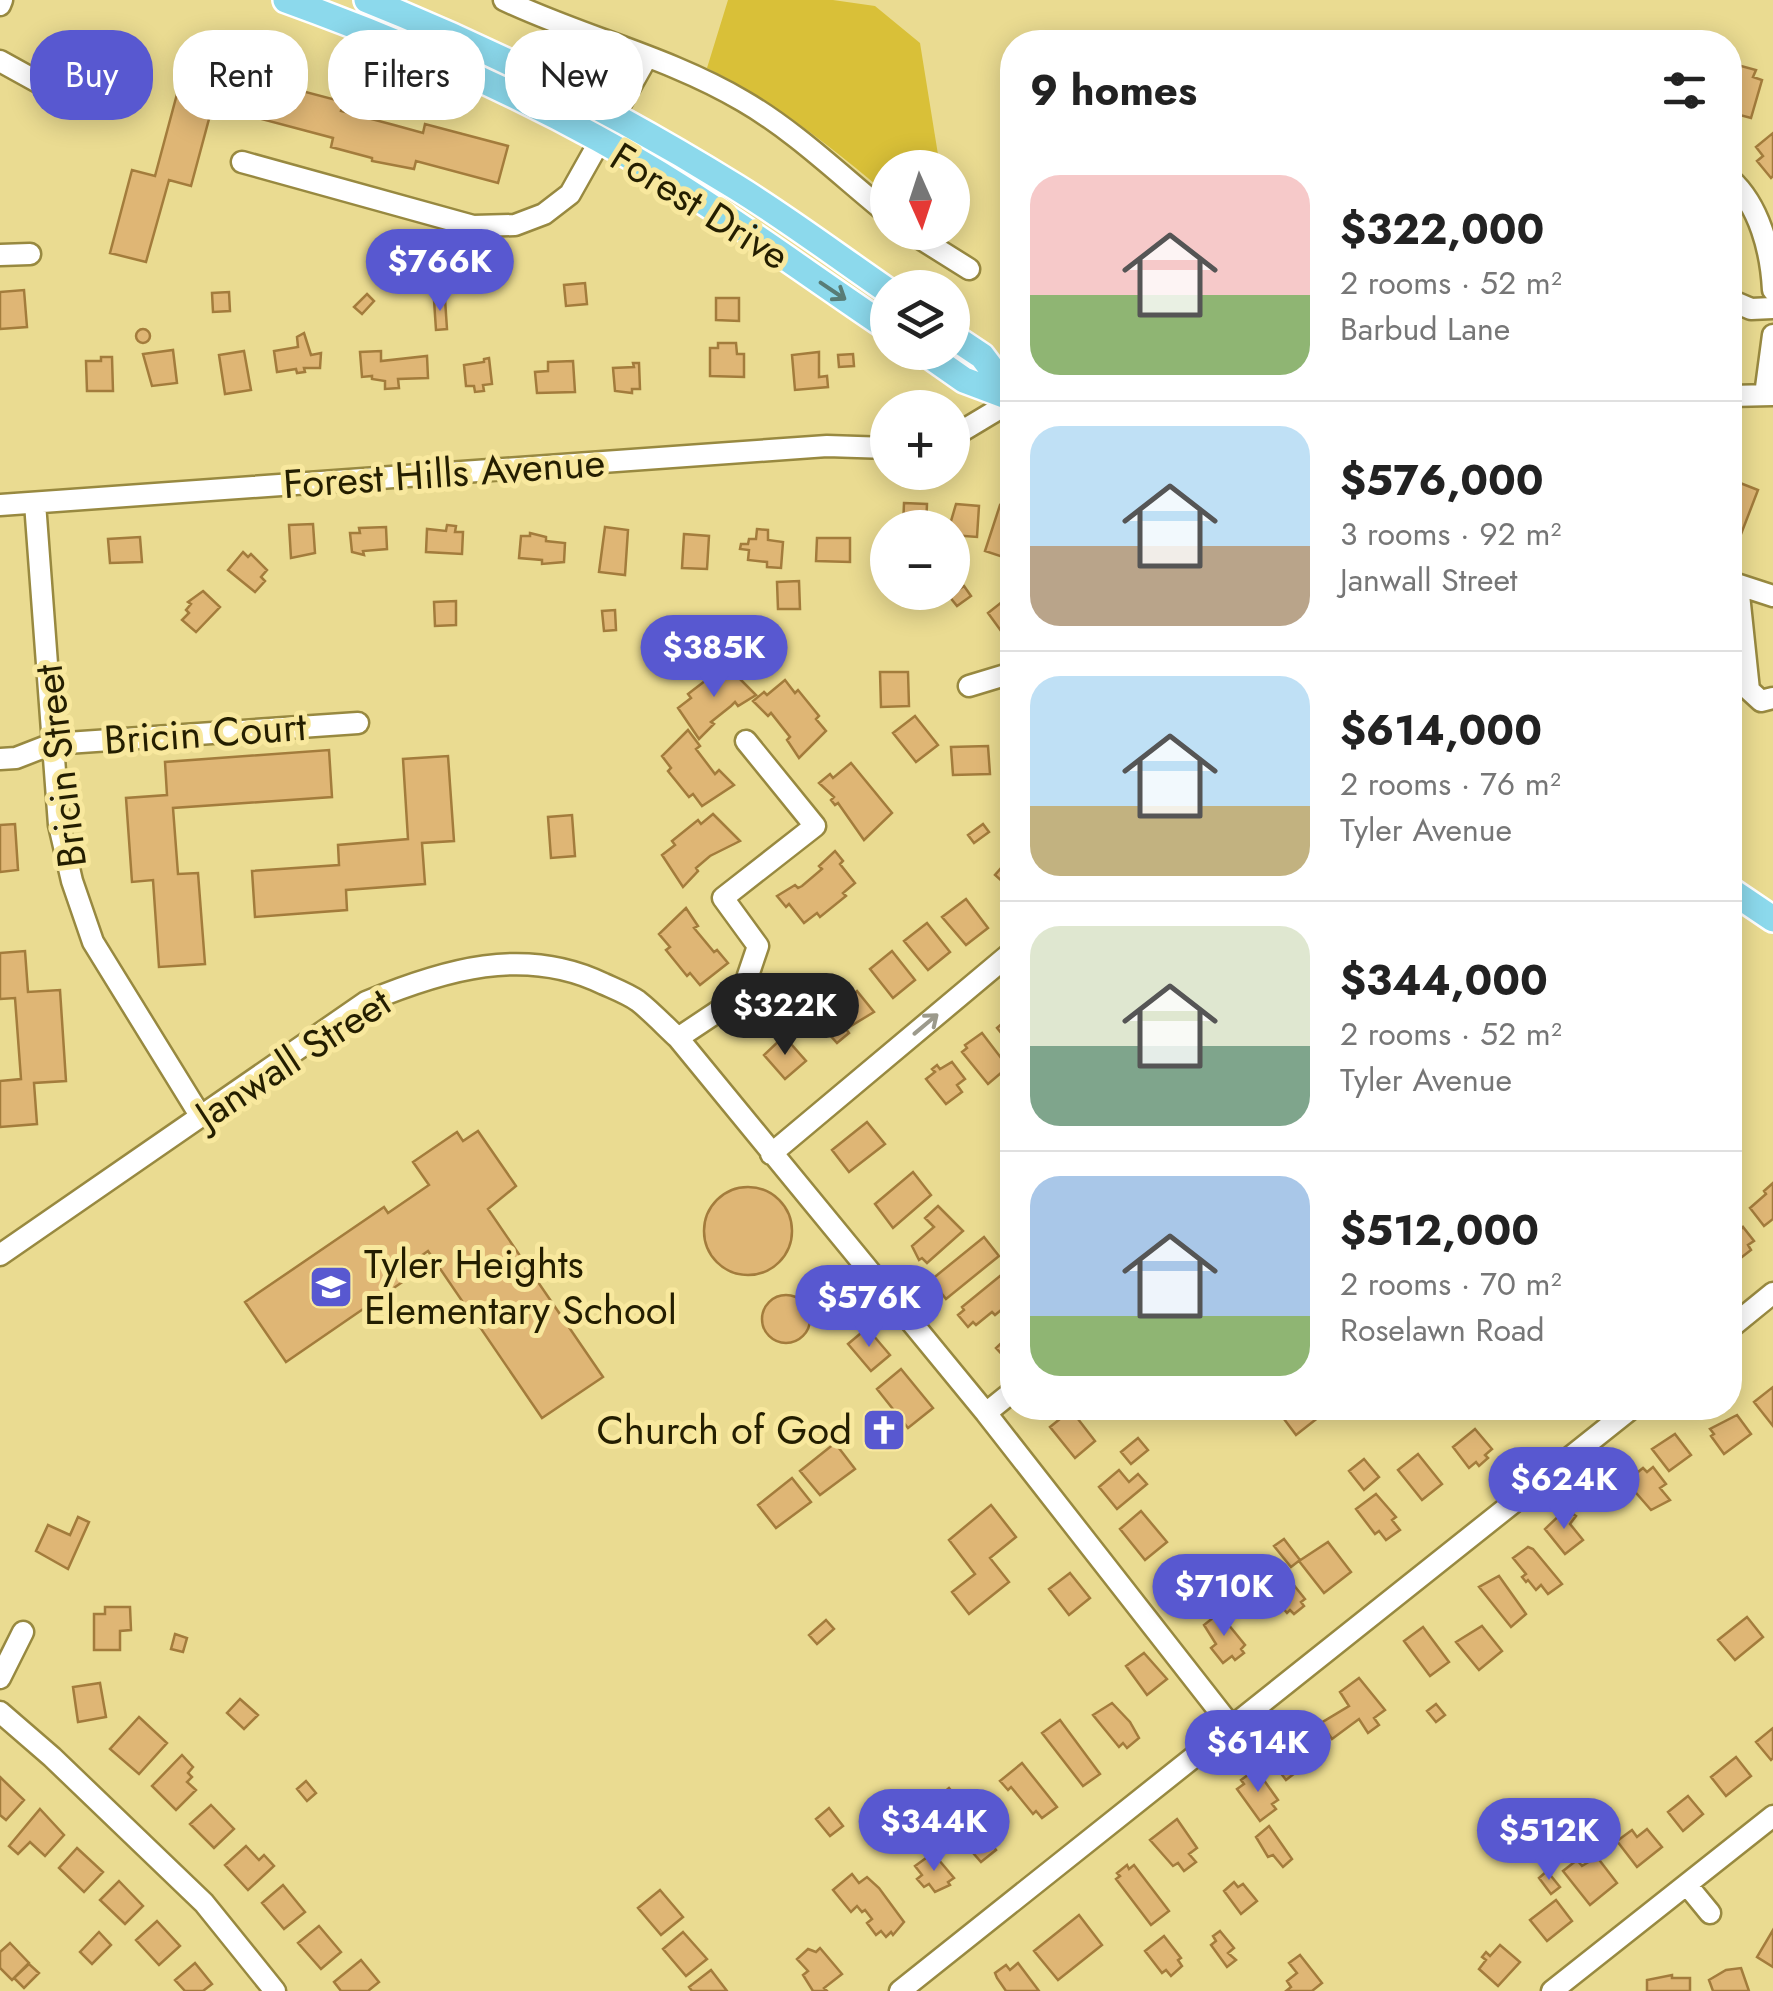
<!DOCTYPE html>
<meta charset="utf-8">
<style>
:root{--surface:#fff;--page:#f2f2f2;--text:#222;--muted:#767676;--line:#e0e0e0;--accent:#5858d0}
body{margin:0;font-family:Jost,sans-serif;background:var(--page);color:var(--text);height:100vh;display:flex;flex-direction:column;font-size:38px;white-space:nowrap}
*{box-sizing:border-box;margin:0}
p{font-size:32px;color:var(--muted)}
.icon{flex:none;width:55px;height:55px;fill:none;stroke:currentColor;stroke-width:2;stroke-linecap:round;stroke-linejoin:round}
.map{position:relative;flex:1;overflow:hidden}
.panel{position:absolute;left:1000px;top:30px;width:742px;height:1390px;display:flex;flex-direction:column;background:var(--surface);border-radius:40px;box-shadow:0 5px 25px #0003}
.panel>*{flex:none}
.hud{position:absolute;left:30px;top:30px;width:820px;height:90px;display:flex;gap:20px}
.needle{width:65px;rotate:177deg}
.controls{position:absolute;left:870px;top:150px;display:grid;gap:20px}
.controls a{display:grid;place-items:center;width:100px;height:100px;border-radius:50%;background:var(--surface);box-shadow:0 5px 25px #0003;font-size:50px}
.price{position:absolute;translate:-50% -85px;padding:0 22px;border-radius:35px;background:var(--accent);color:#fff;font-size:32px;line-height:65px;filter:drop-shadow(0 2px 5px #0008)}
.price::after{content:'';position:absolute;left:50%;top:60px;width:30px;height:22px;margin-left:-15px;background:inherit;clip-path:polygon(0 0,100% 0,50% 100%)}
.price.current{background:#222;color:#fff}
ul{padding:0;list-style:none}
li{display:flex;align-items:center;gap:30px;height:250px;padding:0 30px}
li+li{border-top:2px solid var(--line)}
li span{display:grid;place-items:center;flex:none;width:280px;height:200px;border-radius:30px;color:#555}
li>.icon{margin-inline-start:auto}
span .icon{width:120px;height:120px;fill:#fffc;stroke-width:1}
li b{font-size:42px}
h2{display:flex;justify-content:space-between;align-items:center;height:120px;padding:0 30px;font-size:42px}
.chip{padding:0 35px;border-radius:40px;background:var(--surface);box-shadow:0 5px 25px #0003;font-size:35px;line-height:90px}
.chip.current{background:var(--accent);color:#fff}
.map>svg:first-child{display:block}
.green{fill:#d9c038}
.building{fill:#dfb675;stroke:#a37c3c;stroke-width:2.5}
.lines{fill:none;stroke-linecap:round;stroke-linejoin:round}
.minor-casing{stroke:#988940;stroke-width:25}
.major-casing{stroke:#fff;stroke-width:30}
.minor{stroke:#fff;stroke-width:20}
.major{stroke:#8cd9ec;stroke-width:25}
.oneway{stroke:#587c76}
.oneway2{stroke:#9c9a8c}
.labels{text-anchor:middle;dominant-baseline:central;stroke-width:10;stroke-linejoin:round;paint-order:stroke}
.street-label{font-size:40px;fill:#241e00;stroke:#f8e89e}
.poi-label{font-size:40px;fill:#241e00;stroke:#f8e89e;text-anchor:start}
</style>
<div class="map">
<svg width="1773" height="1991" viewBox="0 0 1773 1991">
<rect width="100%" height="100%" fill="#eadb91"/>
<path class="green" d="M728,0H833L875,6L920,43L940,167L888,168L887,194C829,145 776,103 707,68Z"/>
<path class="building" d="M1730,63L1756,70L1753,77L1762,80L1751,118L1740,115L1738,122L1730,120Z
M260,80L344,102L341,111L394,125L423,133L425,124L508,146L498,183L416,161L414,169L372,161V158L331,147L333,138L250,116Z
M177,94L213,104L191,186L169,180L146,262L110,253L132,170L155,176Z
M1773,133V176L1771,178L1757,161L1763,156L1756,147Z
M585,283L587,304L566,306L564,285Z
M24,290L27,327L0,329V292Z
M229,292L230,311L213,312L212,293Z
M367,294L374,301L362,314L354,307Z
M716,298H739V321L716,320Z
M445,299L447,329L436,330L434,300Z
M136 336a7 7 0 1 1 14 0a7 7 0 1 1-14 0Z
M304,333L311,355L321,353L320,368H304L305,372L297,373L296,369L277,372L274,351L298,347L297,337Z
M718,343H736L737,354H744V377L710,376V348H718Z
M173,350L177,383L152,386L143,354Z
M244,351L251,390L225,394L219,355Z
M381,351V361L427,356L428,378L398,379L399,388L385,389V381L372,379V376L362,377L360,352Z
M819,352V377L827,376L828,387L795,390L792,355Z
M853,354L854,366L839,367L838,355Z
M101,357H112L113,391H87L86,361H101Z
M489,358L492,384L483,385L484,391L475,392L474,386H466L464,365L484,362V359Z
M573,361L575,392L537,393L535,372L548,371V362Z
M633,363H639L640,389H632V393L615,391L613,368L634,367Z
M1730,479L1758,490L1738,542L1730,539Z
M904,503L927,504L926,528H903Z
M956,504L979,506L977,537L952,535V528H949Z
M1000,505L1012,508V549L1009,559L985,551Z
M313,524L315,553L291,558L289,525Z
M447,525L456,526L455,532H463L462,554L426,552L427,529L446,531Z
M386,527L387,549L363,551L364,555L352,552L350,533H360L359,528Z
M605,527L628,530L625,575L599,572Z
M757,529L768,530V540L783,542L781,568L767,567V562L748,560L749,550L740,549L741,544H748L749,539H756Z
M530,533L546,537V541L565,543L564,562L542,564V560L519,558L521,536H530Z
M684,534L709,536L707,569L682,568Z
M140,537L142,562L110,563L108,539Z
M817,538H850V562L816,561Z
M243,552L248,557L251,554L267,570L261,577L265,581L255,592L228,570Z
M799,581L800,609H778L777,582Z
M964,586L971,596L957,606L949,596Z
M203,591L220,607L196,632L182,620L189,613L186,610L191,604L188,602Z
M1012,594V629L1004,635L988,613Z
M456,601V625L435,626L434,602Z
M615,610L616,630L604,631L602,611Z
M729,668L756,695L738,706L735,702L731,706L711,722L714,724L699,739L678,708L691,698L688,694L714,674L717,678Z
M880,672H908L909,706L881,707Z
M785,680L795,693L798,690L819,716L816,719L826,731L799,758L787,740L790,737L771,713L768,716L753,701L764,692L767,695Z
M915,716L938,745L916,762L893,733Z
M688,730L700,746L696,749L715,774L719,770L734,785L702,806L693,794L689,797L668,771L671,768L662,756Z
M988,746L990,774L953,775L951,747Z
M329,750L332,797L173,808L178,874L198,873L205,964L159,967L153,880L132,882L126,798L167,795L165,762Z
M448,756L454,841L422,843L425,884L346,890L347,910L255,917L252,871L339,865L338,845L408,839L403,759Z
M851,763L892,813L864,840L838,803L835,805L831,800L834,797L819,783L830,774L833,778Z
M713,814L740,841L710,856L696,868L698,871L683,887L662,855L675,845L672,841L698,820L701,824Z
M572,815L575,856L551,858L548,817Z
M15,824L18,870L0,872V825Z
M983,824L989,832L974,843L968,835Z
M835,851L843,861L840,864L855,883L843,893L846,896L820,917L817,913L804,923L789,904L786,907L777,896L795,885L798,888L802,886L822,869L819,866Z
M1009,859L1012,863V890L995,875Z
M966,899L988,928L966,945L942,917Z
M686,908L698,926L694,928L714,952L717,950L728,963L700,985L690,973L687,976L666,950L670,947L659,934Z
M927,923L950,952L928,970L904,941Z
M25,951L28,992L60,990L66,1081L34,1083L37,1124L0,1127V1081L21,1079L15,998L0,999V953Z
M892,951L915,980L893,998L870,969Z
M816,991L833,1011L857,991L874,1012L846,1029L849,1033L837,1043L827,1032L823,1035L817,1028L821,1025L802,1003Z
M1012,1015V1042L1010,1044L997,1028Z
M982,1033L1008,1067L988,1084L962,1052L967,1048L965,1045Z
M784,1036L806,1061L785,1079L764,1055Z
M952,1062L965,1079L957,1085L962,1092L946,1104L926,1079L935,1072L932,1069L937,1065L940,1069Z
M867,1122L885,1144L849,1172L832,1150Z
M478,1131L516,1186L488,1209L603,1377L542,1418L428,1251L411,1263L417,1272L286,1362L245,1302L384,1207L388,1213L429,1185L413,1162L457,1132L463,1141Z
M913,1172L931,1195L893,1228L875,1204Z
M1773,1183V1219L1764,1226L1750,1208L1766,1194L1764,1191Z
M704 1231a44 44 0 1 1 88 0a44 44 0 1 1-88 0Z
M938,1206L963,1231L927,1263L922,1258L919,1260L912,1246L934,1227L925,1218Z
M1733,1222L1739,1231L1743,1227L1754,1241L1748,1245L1751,1250L1738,1260L1734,1256L1730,1259V1225Z
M984,1237L999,1256L946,1299L931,1280Z
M1000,1276L1012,1290V1301L995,1315L992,1312L976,1325L973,1322L968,1327L958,1315L964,1310L962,1307Z
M762 1319a24 24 0 1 1 48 0a24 24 0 1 1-48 0Z
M867,1328L890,1355L871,1371L848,1344Z
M1012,1333V1365L996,1348Z
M901,1369L933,1408L908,1428L877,1389Z
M1773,1387V1426L1754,1402Z
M1290,1408H1320L1324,1413L1296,1435L1281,1415Z
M1071,1410L1095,1441L1075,1458L1050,1427Z
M1737,1415L1751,1434L1724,1454L1711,1436L1714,1434L1710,1429Z
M1475,1429L1492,1449L1485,1455L1488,1458L1479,1466L1476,1462L1469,1468L1453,1447Z
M1675,1434L1691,1455L1669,1471L1652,1449Z
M1138,1438L1148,1450L1131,1464L1121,1452Z
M835,1443L855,1469L820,1495L800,1471Z
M1418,1454L1442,1484L1422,1500L1398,1470Z
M1364,1459L1379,1477L1364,1490L1349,1471Z
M1653,1467L1666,1484L1660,1488L1670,1500L1651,1510L1630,1486L1637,1481L1633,1476L1643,1468L1647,1472Z
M1119,1470L1129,1482L1138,1474L1147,1484L1117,1509L1099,1487Z
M792,1478L811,1502L776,1528L758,1505Z
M1376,1494L1396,1517L1392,1520L1400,1530L1386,1540L1379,1531L1375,1534L1356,1509Z
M991,1505L1016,1537L990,1558L1009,1582L969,1614L952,1592L975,1574L949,1540Z
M1566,1509L1576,1516L1570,1524L1583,1540L1565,1554L1545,1529Z
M1141,1511L1167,1542L1145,1560L1120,1529Z
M78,1517L89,1522L68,1569L36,1551L48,1525L70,1535Z
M1284,1539L1300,1560L1291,1567L1274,1546Z
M1328,1542L1351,1572L1324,1593L1299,1561Z
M1528,1547L1533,1549L1562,1584L1548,1594L1541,1585L1536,1590L1528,1580L1526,1582L1522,1577L1526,1574L1513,1558Z
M1276,1563L1305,1599L1301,1602L1304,1606L1294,1614L1290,1610L1287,1613L1258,1578Z
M1240,1567L1251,1582L1242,1589L1231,1574Z
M1070,1573L1090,1598L1069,1615L1049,1589Z
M1499,1576L1526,1614L1511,1627L1479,1587Z
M105,1607H130L131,1630L120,1631V1650H94V1614H105Z
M1219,1613L1245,1645L1241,1649L1244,1653L1235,1660L1232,1656L1223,1663L1211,1648L1216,1644L1204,1625Z
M1747,1617L1763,1637L1735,1660L1718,1640Z
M826,1620L834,1629L817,1644L809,1635Z
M1482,1626L1502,1651L1479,1670L1456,1642Z
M1423,1627L1449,1662L1430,1676L1404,1641Z
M175,1634L187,1638L183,1652L171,1649Z
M1144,1653L1167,1679L1147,1695L1126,1666Z
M1359,1678L1385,1710L1374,1718L1379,1725L1368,1733L1359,1719L1332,1739L1321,1723L1349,1706L1340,1692Z
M100,1683L106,1717L78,1722L73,1687Z
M240,1699L258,1715L244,1729L227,1713Z
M1112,1703L1130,1722L1139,1738L1127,1748L1123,1743L1119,1747L1093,1715Z
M1436,1704L1445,1715L1436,1722L1427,1711Z
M139,1717L167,1743L139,1774L110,1749Z
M1060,1720L1100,1774L1083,1786L1042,1733Z
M1773,1728V1758L1771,1760L1756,1742Z
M1293,1743L1308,1763L1286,1780L1270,1759Z
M182,1755L193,1767L188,1773L192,1777L187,1782L196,1790L176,1810L152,1786Z
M1736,1757L1751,1776L1726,1796L1711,1777Z
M1022,1763L1057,1807L1042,1818L1036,1811L1033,1814L1011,1787L1008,1790L1000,1781Z
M1256,1769L1278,1800L1272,1804L1276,1809L1260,1821L1237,1789L1244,1784L1241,1780Z
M0,1777L24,1800L6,1820L0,1815Z
M306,1781L316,1793L307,1801L297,1789Z
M949,1788L995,1844L993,1846L996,1850L981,1862L930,1804Z
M1688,1796L1703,1814L1683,1831L1668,1812Z
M211,1805L234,1829L214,1848L190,1824Z
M829,1808L843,1826L830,1836L816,1819Z
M40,1809L64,1835L45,1856L30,1842L18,1854L9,1846Z
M1177,1819L1197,1848L1189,1854L1196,1862L1184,1871L1178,1863L1173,1866L1150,1840Z
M1269,1826L1292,1859L1283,1867L1273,1855L1268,1857L1256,1837Z
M1647,1829L1662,1847L1637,1867L1617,1841L1632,1830L1637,1837Z
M246,1846L259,1860L264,1855L274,1866L248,1890L225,1865Z
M77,1848L103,1872L84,1892L59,1868Z
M933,1853L954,1878L948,1882L950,1885L935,1892L929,1884L924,1887L917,1879L922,1875L915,1866Z
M1597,1857L1617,1883L1590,1905L1563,1871L1577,1860L1582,1866Z
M1127,1865L1129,1869L1134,1865L1169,1911L1151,1925L1116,1879L1120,1876L1117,1873Z
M1547,1871L1560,1887L1551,1894L1539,1878Z
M852,1874L859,1883L867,1877L879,1888L904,1922L893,1935L891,1932L886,1937L881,1931L876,1935L867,1923L872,1919L865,1910L862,1912L857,1906L851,1912L833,1890Z
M119,1881L143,1906L125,1924L100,1900Z
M1234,1882L1238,1887L1243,1884L1257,1901L1241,1914L1224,1891Z
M283,1885L305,1912L284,1929L262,1903Z
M660,1890L683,1917L661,1935L638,1908Z
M1556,1900L1572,1921L1547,1941L1530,1920Z
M1079,1915L1102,1945L1058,1980L1034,1951Z
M157,1921L180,1946L159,1965L136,1940Z
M319,1926L341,1952L321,1969L298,1943Z
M1773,1930V1967L1757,1957Z
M1220,1931L1234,1948L1228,1953L1236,1960L1227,1967L1211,1945L1216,1941L1213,1936Z
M99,1932L111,1945L92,1964L80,1952Z
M683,1932L707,1959L686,1976L663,1949Z
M1164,1936L1181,1958L1178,1960L1182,1966L1171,1976L1166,1970L1162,1973L1145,1951Z
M10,1943L29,1963L12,1980L0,1968V1952Z
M1500,1945L1520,1962L1498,1986L1479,1969L1486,1960L1482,1957L1486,1952L1490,1956Z
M820,1948L842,1974L824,1988L827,1991H813L803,1975L808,1971L797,1959L808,1949L816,1952Z
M1300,1955L1322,1983L1312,1991H1286L1291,1987L1287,1981L1297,1973L1289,1963Z
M361,1960L379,1982L368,1991H341L334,1982Z
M195,1963L212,1984L203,1991H185L175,1980Z
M1018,1963L1039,1991H1006L997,1978L995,1973L1006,1965L1010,1970Z
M29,1964L39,1973L24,1988L14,1978Z
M1741,1968L1749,1991H1713L1709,1980L1726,1970Z
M711,1970L727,1991H692L689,1987Z
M1672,1975V1978H1690V1991H1647V1980Z"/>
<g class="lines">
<defs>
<path id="minor" d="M504,0C582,37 669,57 743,101C795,131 841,176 888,214
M0,5L2,0
M0,61L67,98
M242,162L473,226L515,225L544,214L570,194L647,57
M1730,179C1760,206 1771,252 1773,290
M910,232L969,269
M0,255L30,254
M1730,300L1751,309L1773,308
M1765,395L1773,335
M1730,396L1773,395
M952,437L1012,401
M35,503L59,825L72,881L93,942L201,1117
M0,505L827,446L888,448
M1730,582L1773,596
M1738,585L1749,690L1761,701L1773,698
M969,686L1012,673
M0,759L16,758L52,744L358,723
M678,1038L741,996L758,946L723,898L815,826L746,741
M771,1154L1012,952
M0,1255L366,1002C443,970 525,945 604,984C615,989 628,994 638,1001C652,1012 665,1026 678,1038L986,1413L1230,1725
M1730,1328L1773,1293
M986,1413L1012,1392
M0,1678L23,1632
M0,1712L52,1757L204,1903L275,1991
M1687,1885L1710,1913
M900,1991L1632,1408
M1552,1991L1773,1816"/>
<path id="major" d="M286,0C419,48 559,111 679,186C750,231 818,281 888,328
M367,0C495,51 618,114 736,187C788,219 837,256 888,291
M952,336L982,356L1012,396
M924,352L964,380L1012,398
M1730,890L1773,919"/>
</defs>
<use href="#minor" class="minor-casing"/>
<use href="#major" class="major-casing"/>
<use href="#minor" class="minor"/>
<use href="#major" class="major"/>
</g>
<defs><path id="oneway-shaft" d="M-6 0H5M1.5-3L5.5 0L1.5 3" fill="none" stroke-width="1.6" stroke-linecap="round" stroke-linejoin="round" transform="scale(2.5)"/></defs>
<use class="oneway" href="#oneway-shaft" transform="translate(833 291) rotate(34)"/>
<use class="oneway2" href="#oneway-shaft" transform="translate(926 1024) rotate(-40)"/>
<defs>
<symbol id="school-square" viewBox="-11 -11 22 22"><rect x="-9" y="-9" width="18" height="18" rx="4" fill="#5858d0" stroke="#f8e89e"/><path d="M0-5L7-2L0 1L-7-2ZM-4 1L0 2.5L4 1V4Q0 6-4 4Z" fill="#fff"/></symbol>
<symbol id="church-square" viewBox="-11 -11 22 22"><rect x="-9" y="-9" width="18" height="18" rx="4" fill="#5858d0" stroke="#f8e89e"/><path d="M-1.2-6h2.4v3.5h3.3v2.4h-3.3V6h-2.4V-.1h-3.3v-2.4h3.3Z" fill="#fff"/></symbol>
</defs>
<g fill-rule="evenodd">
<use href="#school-square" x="306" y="1262" width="50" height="50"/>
<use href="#church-square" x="859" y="1405" width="50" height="50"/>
</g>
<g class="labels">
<g class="street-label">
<text transform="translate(700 206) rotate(32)">Forest Drive</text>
<text transform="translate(444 473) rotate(-4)">Forest Hills Avenue</text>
<text transform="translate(205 733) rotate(-4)">Bricin Court</text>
<text transform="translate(60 766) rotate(-97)">Bricin Street</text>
<text transform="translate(293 1058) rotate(-33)">Janwall Street</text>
</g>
<g class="poi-label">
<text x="364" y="1264">Tyler Heights<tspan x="364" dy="46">Elementary School</tspan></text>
<text x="852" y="1430" text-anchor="end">Church of God</text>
</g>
</g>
</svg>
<div class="controls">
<a><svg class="needle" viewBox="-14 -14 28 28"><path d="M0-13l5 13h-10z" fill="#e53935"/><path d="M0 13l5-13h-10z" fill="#767676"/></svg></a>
<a><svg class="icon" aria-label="layers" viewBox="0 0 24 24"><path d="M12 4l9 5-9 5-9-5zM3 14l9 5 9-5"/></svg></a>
<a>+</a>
<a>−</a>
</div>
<b class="price" style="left:440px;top:314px">$766K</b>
<b class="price" style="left:714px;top:700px">$385K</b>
<b class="price current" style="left:785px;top:1058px">$322K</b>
<b class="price" style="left:869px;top:1350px">$576K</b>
<b class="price" style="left:1564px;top:1532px">$624K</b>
<b class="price" style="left:1224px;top:1639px">$710K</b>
<b class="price" style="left:1258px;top:1795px">$614K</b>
<b class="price" style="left:934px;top:1874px">$344K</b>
<b class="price" style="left:1549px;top:1883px">$512K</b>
<div class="hud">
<a class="chip current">Buy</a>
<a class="chip">Rent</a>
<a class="chip">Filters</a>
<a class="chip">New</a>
</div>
<section class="panel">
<h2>9 homes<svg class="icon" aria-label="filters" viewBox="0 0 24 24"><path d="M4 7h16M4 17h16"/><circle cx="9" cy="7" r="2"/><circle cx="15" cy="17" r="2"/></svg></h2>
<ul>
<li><span style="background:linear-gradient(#f6c9c9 60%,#8fb573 0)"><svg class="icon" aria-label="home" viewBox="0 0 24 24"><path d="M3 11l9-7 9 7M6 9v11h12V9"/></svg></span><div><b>$322,000</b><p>2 rooms · 52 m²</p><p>Barbud Lane</p></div></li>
<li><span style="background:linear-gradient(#bfe0f5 60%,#b9a48a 0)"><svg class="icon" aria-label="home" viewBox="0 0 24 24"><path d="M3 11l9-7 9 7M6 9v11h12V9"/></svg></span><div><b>$576,000</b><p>3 rooms · 92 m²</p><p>Janwall Street</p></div></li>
<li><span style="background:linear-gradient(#bfe0f5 65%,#c2b280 0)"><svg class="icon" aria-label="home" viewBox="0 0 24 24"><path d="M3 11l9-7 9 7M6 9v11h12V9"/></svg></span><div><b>$614,000</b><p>2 rooms · 76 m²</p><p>Tyler Avenue</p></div></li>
<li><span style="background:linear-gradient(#dfe7d0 60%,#7fa58c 0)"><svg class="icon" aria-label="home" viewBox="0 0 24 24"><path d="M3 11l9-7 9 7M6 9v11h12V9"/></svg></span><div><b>$344,000</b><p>2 rooms · 52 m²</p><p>Tyler Avenue</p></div></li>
<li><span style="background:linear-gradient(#a9c7e8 70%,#8fb573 0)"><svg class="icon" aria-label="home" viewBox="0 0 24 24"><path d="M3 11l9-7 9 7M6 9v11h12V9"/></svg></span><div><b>$512,000</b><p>2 rooms · 70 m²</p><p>Roselawn Road</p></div></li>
</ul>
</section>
</div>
